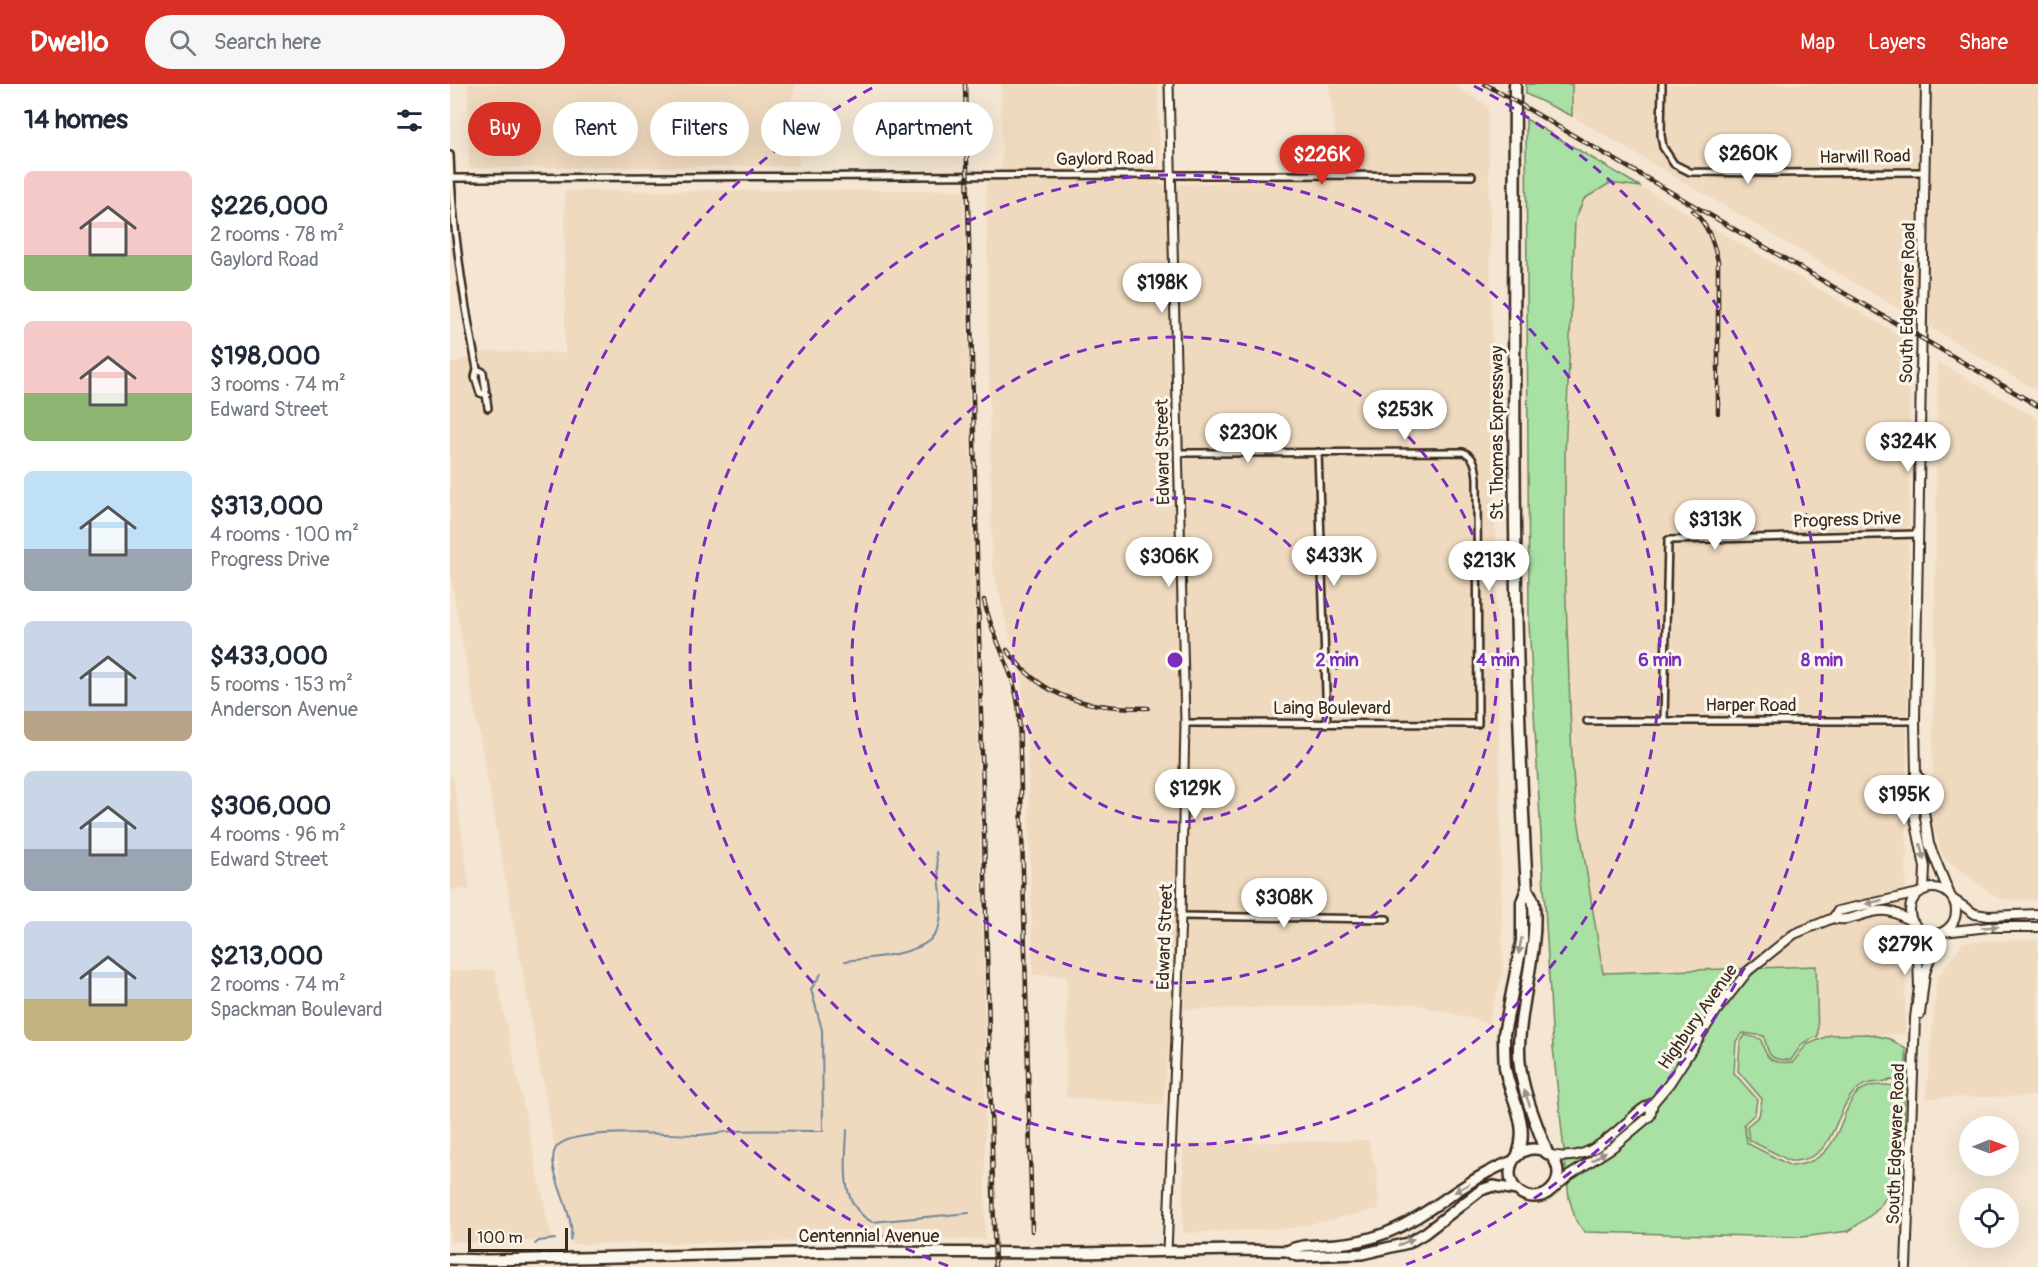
<!DOCTYPE html>
<meta charset="utf-8">
<style>
:root{--surface:#fff;--page:#f6f6f7;--text:#1f2937;--muted:#747a83;--accent:#d93025}
body{margin:0;font-family:Pangolin,sans-serif;background:var(--page);color:var(--text);height:100vh;display:flex;flex-direction:column;font-size:22px;white-space:nowrap}
*{box-sizing:border-box;margin:0}
p{font-size:20px;color:var(--muted)}
.icon{flex:none;width:33px;height:33px;fill:none;stroke:currentColor;stroke-width:2;stroke-linecap:round;stroke-linejoin:round}
.map{position:relative;flex:1;overflow:hidden}
.details{display:flex;flex-direction:column;background:var(--surface);width:450px}
.details>*{flex:none}
.hud{position:absolute;left:18px;top:18px;width:570px;height:54px;display:flex;gap:12px}
.needle{width:39px;rotate:89deg}
.tools{position:absolute;left:1509px;top:1032px;display:grid;gap:12px}
.tools a{display:grid;place-items:center;width:60px;height:60px;border-radius:50%;background:var(--surface);box-shadow:0 6px 24px #0002;font-size:30px}
.scale{position:absolute;left:18px;bottom:15px;width:100px;box-sizing:border-box;padding-left:6px;border:3px solid #3b2a1e;border-top:0;font-size:16px;line-height:21px;white-space:nowrap;color:#3b2a1e;-webkit-text-stroke:4px #fbf7ec;paint-order:stroke}
.price{position:absolute;translate:-50% -51px;padding:0 14px;border-radius:21px;background:#fff;color:#222;font-size:20px;line-height:39px;filter:drop-shadow(0 2px 3px #0008)}
.price::after{content:'';position:absolute;left:50%;top:36px;width:18px;height:14px;margin-left:-9px;background:inherit;clip-path:polygon(0 0,100% 0,50% 100%)}
.price.selected{background:var(--accent);color:#fff}
ul{padding:0;list-style:none}
li{display:flex;align-items:center;gap:18px;height:150px;padding:0 24px}
li span{display:grid;place-items:center;flex:none;width:168px;height:120px;border-radius:9px;color:#555}
li>.icon{margin-inline-start:auto}
span .icon{width:72px;height:72px;fill:#fffc;stroke-width:1}
li b{font-size:26px}
h2{display:flex;justify-content:space-between;align-items:center;height:72px;padding:0 24px;font-size:26px}
.tag{padding:0 21px;border-radius:27px;background:var(--surface);box-shadow:0 6px 24px #0002;font-size:21px;line-height:54px}
.tag.selected{background:var(--accent);color:#fff}
header{display:flex;align-items:center;gap:36px;box-sizing:border-box;height:84px;padding:0 30px;background:var(--accent);color:#fff}
header strong{font-size:28px}
nav{display:flex;gap:33px;margin-inline-start:auto;font-size:21px}
.search{width:420px;height:54px;background:var(--page);display:flex;align-items:center;gap:15px;box-sizing:border-box;padding:0 21px;border-radius:33px;color:var(--muted);font-size:22px}
main{display:flex;flex:1;min-height:0}
.map>svg:first-child{display:block}
.built{fill:#efdabf}
.green{fill:#a9e0a4;stroke:#728561;stroke-width:1.5}
.lines{fill:none;stroke-linecap:round;stroke-linejoin:round}
.stream{stroke:#6f859a;stroke-width:2}
.minor-casing{stroke:#3b2a1e;stroke-width:10}
.tertiary-casing{stroke:#3b2a1e;stroke-width:11}
.secondary-casing{stroke:#3b2a1e;stroke-width:12}
.primary-casing{stroke:#3b2a1e;stroke-width:14}
.motorway-casing{stroke:#3b2a1e;stroke-width:15}
.minor{stroke:#fbf7ec;stroke-width:5}
.tertiary{stroke:#fbf7ec;stroke-width:7}
.secondary{stroke:#fbf7ec;stroke-width:8}
.primary{stroke:#fbf7ec;stroke-width:9}
.motorway{stroke:#fbf7ec;stroke-width:10}
.rail-casing{stroke:#3b2a1e;stroke-width:4.5}
.rail{stroke:#fbf7ec;stroke-width:2;stroke-dasharray:7;stroke-linecap:butt}
.oneway{fill:#9b9085}
.ring{fill:none;stroke:#7b2cbf;stroke-width:3;stroke-dasharray:10 8}
.labels{text-anchor:middle;dominant-baseline:central;stroke-width:6;stroke-linejoin:round;paint-order:stroke}
.street-label{font-size:18px;fill:#3b2a1e;stroke:#fbf7ec}
.centre{fill:#7b2cbf;stroke:#fbf7ec;stroke-width:3}
.ring-label{font-size:18px;text-anchor:middle;font-weight:bold;fill:#7b2cbf;stroke:#fbf7ec;stroke-width:6;stroke-linejoin:round;paint-order:stroke}
</style>
<header>
<strong>Dwello</strong>
<div class="search"><svg class="icon" aria-label="search" viewBox="0 0 24 24"><circle cx="10" cy="10" r="6"/><path d="M15 15l6 6"/></svg>Search here</div>
<nav><a>Map</a><a>Layers</a><a>Share</a></nav>
</header>
<main>
<section class="details">
<h2>14 homes<svg class="icon" aria-label="filters" viewBox="0 0 24 24"><path d="M4 7h16M4 17h16"/><circle cx="9" cy="7" r="2"/><circle cx="15" cy="17" r="2"/></svg></h2>
<ul>
<li><span style="background:linear-gradient(#f6c9c9 70%,#8fb573 0)"><svg class="icon" aria-label="home" viewBox="0 0 24 24"><path d="M3 11l9-7 9 7M6 9v11h12V9"/></svg></span><div><b>$226,000</b><p>2 rooms · 78 m²</p><p>Gaylord Road</p></div></li>
<li><span style="background:linear-gradient(#f6c9c9 60%,#8fb573 0)"><svg class="icon" aria-label="home" viewBox="0 0 24 24"><path d="M3 11l9-7 9 7M6 9v11h12V9"/></svg></span><div><b>$198,000</b><p>3 rooms · 74 m²</p><p>Edward Street</p></div></li>
<li><span style="background:linear-gradient(#bfe0f5 65%,#9aa5b1 0)"><svg class="icon" aria-label="home" viewBox="0 0 24 24"><path d="M3 11l9-7 9 7M6 9v11h12V9"/></svg></span><div><b>$313,000</b><p>4 rooms · 100 m²</p><p>Progress Drive</p></div></li>
<li><span style="background:linear-gradient(#c9d6e8 75%,#b9a48a 0)"><svg class="icon" aria-label="home" viewBox="0 0 24 24"><path d="M3 11l9-7 9 7M6 9v11h12V9"/></svg></span><div><b>$433,000</b><p>5 rooms · 153 m²</p><p>Anderson Avenue</p></div></li>
<li><span style="background:linear-gradient(#c9d6e8 65%,#9aa5b1 0)"><svg class="icon" aria-label="home" viewBox="0 0 24 24"><path d="M3 11l9-7 9 7M6 9v11h12V9"/></svg></span><div><b>$306,000</b><p>4 rooms · 96 m²</p><p>Edward Street</p></div></li>
<li><span style="background:linear-gradient(#c9d6e8 65%,#c2b280 0)"><svg class="icon" aria-label="home" viewBox="0 0 24 24"><path d="M3 11l9-7 9 7M6 9v11h12V9"/></svg></span><div><b>$213,000</b><p>2 rooms · 74 m²</p><p>Spackman Boulevard</p></div></li>
</ul>
</section>
<div class="map">
<svg width="1588" height="1183" viewBox="0 0 1588 1183">
<rect width="100%" height="100%" fill="#f4e6d2"/>
<filter id="ink" filterUnits="userSpaceOnUse"><feTurbulence type="fractalNoise" baseFrequency=".0167" numOctaves="2"/><feDisplacementMap in="SourceGraphic" scale="12" xChannelSelector="R" yChannelSelector="G"/><feConvolveMatrix kernelMatrix="1 2 1 2 8 2 1 2 1" color-interpolation-filters="sRGB"/></filter>
<g filter="url(#ink)">
<path class="built" d="M18,0H346L341,15L349,82L19,84Z
M551,0H708L710,101L890,93L879,0H1002L1038,22L1053,888L1038,939L965,920L722,926L713,1021L616,1013L617,892L583,891L577,656L571,591L555,535L542,479L536,101L552,83Z
M1122,0H1588V307L1122,32Z
M1160,99L1191,103L1460,257L1455,950L1368,952L1366,882L1153,890L1125,716L1122,674L1115,490V371L1125,136L1134,115Z
M514,106L535,951V1155L122,1160L0,490V280L38,267L115,269V107Z
M1488,278L1588,335V816L1549,815L1493,773L1482,739Z
M0,693H3L20,805L0,806Z
M1588,856V1012L1476,1014L1487,894L1513,858Z
M45,886L102,1157L0,1158V887Z
M918,1056L927,1089L929,1125L842,1144L733,1149V1060Z"/>
<path class="green" d="M1076,0H1122V32L1076,10Z
M1076,35L1191,103L1160,99L1134,115L1125,136L1115,371V490L1122,674L1125,716L1153,889L1366,882L1368,952L1353,959L1341,976C1320,977 1318,972 1314,952L1293,949L1286,957L1284,989L1307,1015L1305,1030L1294,1040L1297,1059L1341,1082C1401,1077 1384,1013 1418,1003C1428,999 1444,1002 1455,1002L1453,1076L1444,1104L1425,1128L1399,1147L1352,1153L1135,1148L1126,1137L1119,1114L1103,963L1079,540Z
M1418,950L1440,955L1456,965V991C1439,1002 1419,993 1405,1007C1381,1032 1387,1077 1340,1077L1299,1056L1297,1042L1309,1032L1312,1015L1288,987L1290,959L1295,951L1311,955C1316,976 1321,980 1343,978L1356,961L1380,951Z"/>
<g class="lines">
<path class="stream" d="M395,877C421,873 482,872 489,842C495,819 488,791 486,768
M397,1046C396,1080 388,1119 422,1138L519,1129
M120,1156C129,1134 93,1085 106,1064C120,1042 223,1051 249,1051C261,1050 273,1048 285,1047C314,1046 344,1047 373,1047L372,946L361,905L371,890
M85,1160L89,1157L105,1155"/>
<defs>
<path id="minor" d="M1212,0L1211,51L1213,63L1224,80L1240,88L1322,89L1475,88
M0,71C2,144 13,214 27,285L25,293L30,309L37,311
M1,94C341,93 682,89 1022,92
M27,285L33,288L38,324
M868,368L877,639
M728,369L1013,368C1025,372 1026,383 1027,394L1028,640L735,639
M1214,636L1218,456L1469,450
M1137,637H1465
M731,832L937,835"/>
<path id="tertiary" d="M717,1167L731,832L735,639L719,0"/>
<path id="secondary" d="M1466,691L1473,697L1474,727L1479,760L1500,811
M1460 827a23 23 0 1 1 46 0a23 23 0 1 1-46 0Z
M1474,806L1475,783L1464,730L1462,697L1466,691L1465,637L1476,0
M1504,816L1525,830L1538,832L1588,830
M1383,834C1400,840 1419,824 1437,827C1446,828 1455,834 1464,839
M1493,848L1539,843H1588
M1470,930L1475,889L1489,849
M1100,1071C1133,1078 1153,1060 1176,1039C1185,1031 1192,1023 1203,1019
M1102,1106L1120,1091L1163,1063L1200,1032L1203,1019L1219,1000L1267,926L1298,887L1344,850L1383,834L1388,827L1469,809
M1456,1183L1465,934L1469,903L1467,843"/>
<path id="primary" d="M1060 1089a24 24 0 1 1 48 0a24 24 0 1 1-48 0Z
M837,1167C853,1159 869,1162 887,1160C903,1159 920,1155 936,1149C981,1131 1017,1093 1063,1077
M0,1175L38,1176L387,1168L627,1169L786,1166L837,1167L847,1172L912,1170L958,1159L975,1149L1031,1106L1043,1102L1067,1106"/>
<path id="motorway" d="M1065,0C1064,269 1061,537 1077,805L1072,818V857L1054,950C1054,961 1054,973 1055,983C1060,1015 1080,1038 1068,1071
M1077,805C1080,810 1084,816 1084,821C1088,867 1070,917 1069,963C1068,1001 1085,1034 1097,1069"/>
</defs>
<use href="#minor" class="minor-casing"/>
<use href="#tertiary" class="tertiary-casing"/>
<use href="#secondary" class="secondary-casing"/>
<use href="#primary" class="primary-casing"/>
<use href="#motorway" class="motorway-casing"/>
<use href="#minor" class="minor"/>
<use href="#tertiary" class="tertiary"/>
<use href="#secondary" class="secondary"/>
<use href="#primary" class="primary"/>
<use href="#motorway" class="motorway"/>
<defs>
<path id="rail" d="M515,0L545,1183
M1035,0L1588,322
M1243,127C1258,141 1263,157 1268,177V329
M534,516C542,555 565,586 569,628L582,1147
M557,566C594,617 639,624 698,624"/>
</defs>
<use href="#rail" class="rail-casing"/>
<use href="#rail" class="rail"/>
</g>
<defs><path id="oneway-solid" d="M-6-.8H1V-3.2L6.5 0L1 3.2V.8H-6Z" transform="scale(1.5)"/></defs>
<g class="oneway">
<use href="#oneway-solid" transform="translate(1472 768) rotate(77)"/>
<use href="#oneway-solid" transform="translate(1424 818) rotate(167)"/>
<use href="#oneway-solid" transform="translate(1540 843) rotate(-3)"/>
<use href="#oneway-solid" transform="translate(1070 862) rotate(101)"/>
<use href="#oneway-solid" transform="translate(1077 1014) rotate(-109)"/>
<use href="#oneway-solid" transform="translate(1149 1072) rotate(-33)"/>
<use href="#oneway-solid" transform="translate(1012 1104) rotate(150)"/>
<use href="#oneway-solid" transform="translate(956 1158) rotate(-22)"/>
</g>
</g>
<g class="ring">
<circle cx="725" cy="576" r="162"/>
<circle cx="725" cy="576" r="323"/>
<circle cx="725" cy="576" r="485"/>
<path d="M498 1182A647 647 0 0 1 426 2M1024 2A647 647 0 0 1 952 1182"/>
</g>
<g class="labels">
<g class="street-label">
<text transform="translate(1415 73) rotate(-1)">Harwill Road</text>
<text transform="translate(655 75) rotate(-1)">Gaylord Road</text>
<text transform="translate(1458 219) rotate(-89)">South Edgeware Road</text>
<text transform="translate(1047 349) rotate(-90)">St. Thomas Expressway</text>
<text transform="translate(713 368) rotate(-91)">Edward Street</text>
<text transform="translate(1397 436) rotate(-2)">Progress Drive</text>
<text x="1301" y="621">Harper Road</text>
<text x="882" y="624">Laing Boulevard</text>
<text transform="translate(715 853) rotate(-88)">Edward Street</text>
<text transform="translate(1248 933) rotate(-55)">Highbury Avenue</text>
<text transform="translate(1446 1060) rotate(-88)">South Edgeware Road</text>
<text x="419" y="1152">Centennial Avenue</text>
</g>
</g>
<circle cx="725" cy="576" r="9" class="centre"/>
<g class="ring-label">
<text x="887" y="582">2 min</text>
<text x="1048" y="582">4 min</text>
<text x="1210" y="582">6 min</text>
<text x="1372" y="582">8 min</text>
</g>
</svg>
<div class="tools">
<a><svg class="needle" viewBox="-14 -14 28 28"><path d="M0-13l5 13h-10z" fill="#e53935"/><path d="M0 13l5-13h-10z" fill="#747a83"/></svg></a>
<a><svg class="icon" aria-label="locate" viewBox="0 0 24 24"><circle cx="12" cy="12" r="6"/><path d="M12 2v4M12 18v4M2 12h4M18 12h4"/></svg></a>
</div>
<div class="scale">100 m</div>
<b class="price" style="left:1298px;top:101px">$260K</b>
<b class="price selected" style="left:872px;top:102px">$226K</b>
<b class="price" style="left:712px;top:230px">$198K</b>
<b class="price" style="left:955px;top:357px">$253K</b>
<b class="price" style="left:798px;top:380px">$230K</b>
<b class="price" style="left:1458px;top:389px">$324K</b>
<b class="price" style="left:1265px;top:467px">$313K</b>
<b class="price" style="left:884px;top:503px">$433K</b>
<b class="price" style="left:719px;top:504px">$306K</b>
<b class="price" style="left:1039px;top:508px">$213K</b>
<b class="price" style="left:745px;top:736px">$129K</b>
<b class="price" style="left:1454px;top:742px">$195K</b>
<b class="price" style="left:834px;top:845px">$308K</b>
<b class="price" style="left:1455px;top:892px">$279K</b>
<div class="hud">
<a class="tag selected">Buy</a>
<a class="tag">Rent</a>
<a class="tag">Filters</a>
<a class="tag">New</a>
<a class="tag">Apartment</a>
</div>
</div>
</main>
